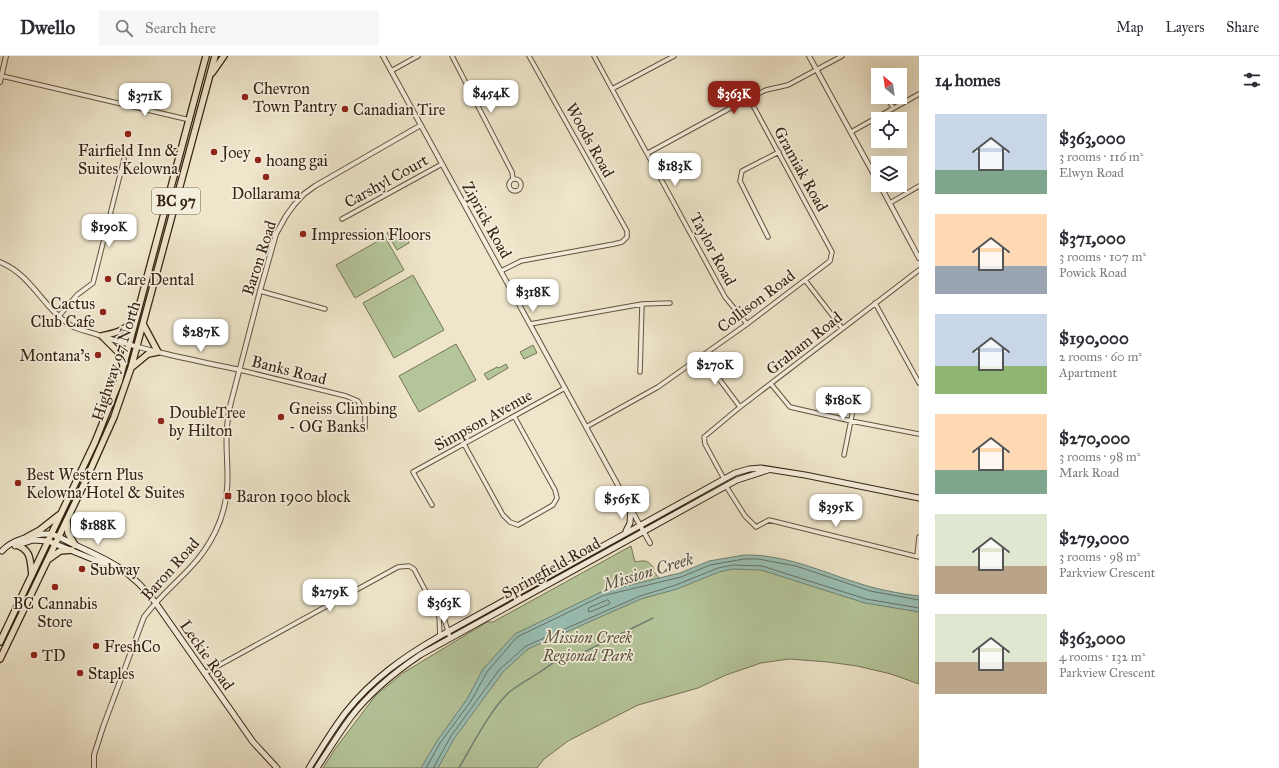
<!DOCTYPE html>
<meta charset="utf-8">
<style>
:root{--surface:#fff;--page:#f7f7f7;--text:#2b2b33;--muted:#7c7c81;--line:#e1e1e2;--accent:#8f2418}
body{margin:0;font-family:"IM FELL Great Primer",serif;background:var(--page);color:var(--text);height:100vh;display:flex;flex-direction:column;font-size:15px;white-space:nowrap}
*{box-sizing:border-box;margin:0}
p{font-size:13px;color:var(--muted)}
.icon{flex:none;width:22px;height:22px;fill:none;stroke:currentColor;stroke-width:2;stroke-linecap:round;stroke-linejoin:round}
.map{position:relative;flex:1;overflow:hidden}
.side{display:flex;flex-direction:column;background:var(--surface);width:360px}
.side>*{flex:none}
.needle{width:26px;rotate:331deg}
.controls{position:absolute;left:871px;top:12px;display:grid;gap:8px}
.controls a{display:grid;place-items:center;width:36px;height:36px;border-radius:0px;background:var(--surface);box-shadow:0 4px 16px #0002;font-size:20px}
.price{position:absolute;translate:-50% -34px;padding:0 9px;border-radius:8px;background:#fff;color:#222;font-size:13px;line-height:26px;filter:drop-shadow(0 1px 2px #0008)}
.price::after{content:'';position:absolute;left:50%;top:24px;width:12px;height:9px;margin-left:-6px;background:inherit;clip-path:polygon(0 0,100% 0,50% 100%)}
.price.on{background:var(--accent);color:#fff}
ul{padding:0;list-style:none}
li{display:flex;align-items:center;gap:12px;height:100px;padding:0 16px}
li span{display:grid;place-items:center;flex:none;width:112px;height:80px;border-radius:0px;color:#555}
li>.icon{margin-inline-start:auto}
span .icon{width:48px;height:48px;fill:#fffc;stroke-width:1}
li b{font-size:17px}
h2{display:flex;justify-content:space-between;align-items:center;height:48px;padding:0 16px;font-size:17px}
header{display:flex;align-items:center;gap:24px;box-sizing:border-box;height:56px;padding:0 20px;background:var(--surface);border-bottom:1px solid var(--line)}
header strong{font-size:19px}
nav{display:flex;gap:22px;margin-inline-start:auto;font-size:14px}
.search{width:280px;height:36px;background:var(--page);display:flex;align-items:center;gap:10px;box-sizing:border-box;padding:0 14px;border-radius:0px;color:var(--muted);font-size:15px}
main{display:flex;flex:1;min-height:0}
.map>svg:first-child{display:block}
.green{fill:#b5c59a;stroke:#757456}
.water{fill:#99bfb5;stroke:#718173}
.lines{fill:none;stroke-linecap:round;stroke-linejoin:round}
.shore{stroke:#677163;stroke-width:1}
.stream{stroke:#718173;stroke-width:1.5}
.minor-casing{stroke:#63543f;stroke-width:5.5}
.tertiary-casing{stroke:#63543f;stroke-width:6}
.secondary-casing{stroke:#352311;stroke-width:7}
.trunk-casing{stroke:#352311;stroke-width:8}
.minor{stroke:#f4eedd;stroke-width:3.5}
.tertiary{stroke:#f4eedd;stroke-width:4}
.secondary{stroke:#f4eedd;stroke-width:5}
.trunk{stroke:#eee5ca;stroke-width:5.5}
.poi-dot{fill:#8f2418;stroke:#f4eedd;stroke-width:1.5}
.labels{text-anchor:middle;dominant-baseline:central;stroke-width:3.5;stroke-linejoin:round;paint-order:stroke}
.shield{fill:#f4eedd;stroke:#6e604e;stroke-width:1}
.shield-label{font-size:15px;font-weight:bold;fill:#352311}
.poi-label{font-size:16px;fill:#352311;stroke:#f4eedd;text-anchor:start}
.street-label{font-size:16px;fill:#352311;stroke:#f4eedd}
.park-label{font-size:16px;font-style:italic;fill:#5b543a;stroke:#f4eedd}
.water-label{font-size:17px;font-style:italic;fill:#535242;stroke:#f4eedd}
</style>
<header>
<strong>Dwello</strong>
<div class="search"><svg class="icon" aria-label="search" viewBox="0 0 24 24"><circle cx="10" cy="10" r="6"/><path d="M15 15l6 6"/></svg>Search here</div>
<nav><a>Map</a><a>Layers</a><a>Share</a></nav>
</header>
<main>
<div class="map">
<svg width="919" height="712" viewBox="0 0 919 712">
<rect width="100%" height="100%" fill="#eee5ca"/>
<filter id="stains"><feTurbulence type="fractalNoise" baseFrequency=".005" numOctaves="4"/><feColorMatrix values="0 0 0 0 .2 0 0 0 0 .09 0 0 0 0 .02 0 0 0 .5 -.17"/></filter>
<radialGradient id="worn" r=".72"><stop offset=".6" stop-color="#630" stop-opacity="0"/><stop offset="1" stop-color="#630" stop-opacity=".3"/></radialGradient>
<path class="green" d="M398,171L405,184L407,183L409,187L397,194L387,177Z
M385,181L404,214L355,242L336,209Z
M413,219L444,274L394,302L363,247Z
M456,288L476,324L419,356L399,320Z
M533,289L537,297L524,303L520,296Z
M506,308L508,312L488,324L484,318L497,311L499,312Z
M631,490L635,506C645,504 649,504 654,513L653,515L659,522H663L672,519L676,526L727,513L759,511L919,554V628L891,618L857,610L828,606L789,603L761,607L726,619L698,632L638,649L568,685L544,703L537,712H323L335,693L376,639L403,617L487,566H493Z"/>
<path class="water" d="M744,499C789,498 828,519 871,531C886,535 903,538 919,540V556L865,547L761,514L733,513L719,516L677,533L641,543L528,593L503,616L454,683L438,712H421L437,685L467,643L483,613L515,578L601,536L680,517L709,505Z"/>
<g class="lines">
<path class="shore" d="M608,544L610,546L609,548L590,556L588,555L589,552Z
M426,712L440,687L471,645L487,616L517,581L602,540L681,521L710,509L744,503H758L796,510L870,535L919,544
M434,712L435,709L451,680L499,614L526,590L640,540L676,529L718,512L733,509L762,510L866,543L919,552"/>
<path class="stream" d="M459,712C471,691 494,647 512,634C521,627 531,622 540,616C556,605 564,597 584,596L653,562"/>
<defs>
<path id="minor" d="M452,0L512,116L513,123
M594,0L725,241L747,268
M391,15L418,0
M2,20L190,64
M612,33L674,0
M887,41L893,52
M851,76L919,38
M648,97L749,42L766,34L788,29L842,0
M509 129a6 6 0 1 1 12 0a6 6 0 1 1-12 0Z
M890,147L919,130
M342,163L442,108
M768,181L740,125L742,115L779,96
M501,215L521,205L614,188L622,186L627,181V175L529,0
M805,224L842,272
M260,235L325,253
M875,247L919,327
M59,260L77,239L93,227L124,103
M530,268L642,248L670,247
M702,300L740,351
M240,314L346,340L358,345L365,359V372
M640,316L642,248
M771,328L790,351L851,365L919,378
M586,371L658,331L747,268L830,205L832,196L749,42
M464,388L503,459L510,466L518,469L553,449L557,442L555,434L514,360
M844,399L857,334
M724,423L705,388L704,381L740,351L919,214
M726,430L745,460L756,471L769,464L919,501
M432,449L413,416L565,332
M917,500L919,481
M439,560L444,562L450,582
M205,617L398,511L409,510L414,513L439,560L440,580"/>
<path id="tertiary" d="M383,0L637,464L650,487
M809,0L878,126
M0,26L6,0
M880,129L919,202
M0,206C32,219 42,251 70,269C78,274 91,276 101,280C147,295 193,304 240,314
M94,712V699L103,671L144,561C158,542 174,529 190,512C210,491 225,463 227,433C229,413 225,393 227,372C227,366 229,360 229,354L260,235L276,178L286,160L294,149L304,138L315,130L421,69"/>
<path id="secondary" d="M626,475L630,467L631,452
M15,490L33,484L48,485L102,507H111
M2,495C11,484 36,477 50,478C57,479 66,485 73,488C108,504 131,514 155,546L253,686L277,712
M309,712C321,693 332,674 346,656C372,623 405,600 440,580L735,417L749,413L761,412L805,419L919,442
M317,712C328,695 339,677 351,661C370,636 395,616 420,599L726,430L737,424L768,414"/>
<path id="trunk" d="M212,17L224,0
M102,280C118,276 122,276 134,264
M102,280L118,296L123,309
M131,312L148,298L158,296L143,268
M67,464L68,477L75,489
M27,481L40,474L59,459
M16,489C32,494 30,505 32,519
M49,503L60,495L72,494
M0,586L95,386L119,326L206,0
M0,603L85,426L114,361L131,312L215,0"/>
</defs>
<use href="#minor" class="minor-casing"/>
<use href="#tertiary" class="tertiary-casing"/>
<use href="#secondary" class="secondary-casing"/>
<use href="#trunk" class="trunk-casing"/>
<use href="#minor" class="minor"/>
<use href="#tertiary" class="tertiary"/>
<use href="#secondary" class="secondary"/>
<use href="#trunk" class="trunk"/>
</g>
<g class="poi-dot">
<circle cx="245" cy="41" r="4"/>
<circle cx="345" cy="53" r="4"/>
<circle cx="128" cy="78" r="4"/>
<circle cx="214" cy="96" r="4"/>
<circle cx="258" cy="104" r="4"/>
<circle cx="266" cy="121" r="4"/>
<circle cx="303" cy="178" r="4"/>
<circle cx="108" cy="223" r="4"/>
<circle cx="103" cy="256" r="4"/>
<circle cx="98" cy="299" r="4"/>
<circle cx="281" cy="361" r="4"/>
<circle cx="161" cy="365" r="4"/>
<circle cx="18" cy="427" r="4"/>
<rect x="224" y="436" width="8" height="8" rx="2"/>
<circle cx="82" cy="513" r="4"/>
<circle cx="55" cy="531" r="4"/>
<circle cx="96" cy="590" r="4"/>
<circle cx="34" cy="599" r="4"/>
<circle cx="80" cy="617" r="4"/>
</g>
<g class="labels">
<rect class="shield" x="152" y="132" width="48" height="26" rx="3"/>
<g class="shield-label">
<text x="176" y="145">BC 97</text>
</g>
<g class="poi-label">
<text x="253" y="32">Chevron<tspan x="253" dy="18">Town Pantry</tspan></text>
<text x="353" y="53">Canadian Tire</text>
<text x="128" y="94" text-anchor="middle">Fairfield Inn &amp;<tspan x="128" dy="18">Suites Kelowna</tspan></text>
<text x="222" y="96">Joey</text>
<text x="266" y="104">hoang gai</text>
<text x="266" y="137" text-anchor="middle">Dollarama</text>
<text x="311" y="178">Impression Floors</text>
<text x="116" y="223">Care Dental</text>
<text x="95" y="247" text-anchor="end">Cactus<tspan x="95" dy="18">Club Cafe</tspan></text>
<text x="90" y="299" text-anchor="end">Montana's</text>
<text x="289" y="352">Gneiss Climbing<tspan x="289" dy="18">- OG Banks</tspan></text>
<text x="169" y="356">DoubleTree<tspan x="169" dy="18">by Hilton</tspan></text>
<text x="26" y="418">Best Western Plus<tspan x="26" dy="18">Kelowna Hotel &amp; Suites</tspan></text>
<text x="236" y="440">Baron 1900 block</text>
<text x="90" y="513">Subway</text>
<text x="55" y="547" text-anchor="middle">BC Cannabis<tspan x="55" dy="18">Store</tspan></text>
<text x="104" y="590">FreshCo</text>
<text x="42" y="599">TD</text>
<text x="88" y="617">Staples</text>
</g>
<g class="street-label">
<text transform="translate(590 84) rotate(61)">Woods Road</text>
<text transform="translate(801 113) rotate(61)">Gramiak Road</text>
<text transform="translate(386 125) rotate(-29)">Carshyl Court</text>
<text transform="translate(487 164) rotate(61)">Ziprick Road</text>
<text transform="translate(713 193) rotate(62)">Taylor Road</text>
<text transform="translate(259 202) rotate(-72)">Baron Road</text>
<text transform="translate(756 245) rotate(-37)">Collison Road</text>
<text transform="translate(804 287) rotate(-38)">Graham Road</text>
<text transform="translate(116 305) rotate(-72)">Highway 97 North</text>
<text transform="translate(289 314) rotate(14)">Banks Road</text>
<text transform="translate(483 364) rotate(-29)">Simpson Avenue</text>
<text transform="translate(551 512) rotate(-29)">Springfield Road</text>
<text transform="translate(170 513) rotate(-48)">Baron Road</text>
<text transform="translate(207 599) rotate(55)">Leckie Road</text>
</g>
<g class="park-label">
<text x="588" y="581">Mission Creek<tspan x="588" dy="18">Regional Park</tspan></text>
</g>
<g class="water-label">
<text transform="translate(648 516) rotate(-17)">Mission Creek</text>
</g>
</g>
<rect width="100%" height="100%" filter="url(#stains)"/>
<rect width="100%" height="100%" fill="url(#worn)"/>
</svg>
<div class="controls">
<a><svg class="needle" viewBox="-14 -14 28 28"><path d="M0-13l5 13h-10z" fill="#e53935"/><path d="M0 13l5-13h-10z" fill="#7c7c81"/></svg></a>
<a><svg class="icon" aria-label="locate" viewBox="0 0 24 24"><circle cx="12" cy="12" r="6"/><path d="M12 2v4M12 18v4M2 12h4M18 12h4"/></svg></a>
<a><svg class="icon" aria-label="layers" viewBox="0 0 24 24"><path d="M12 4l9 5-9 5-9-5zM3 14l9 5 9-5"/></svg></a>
</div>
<b class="price" style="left:491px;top:58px">$454K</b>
<b class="price on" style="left:734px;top:59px">$363K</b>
<b class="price" style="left:145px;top:61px">$371K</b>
<b class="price" style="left:675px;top:131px">$183K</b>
<b class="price" style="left:109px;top:192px">$190K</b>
<b class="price" style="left:533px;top:257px">$318K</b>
<b class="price" style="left:201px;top:297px">$287K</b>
<b class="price" style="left:715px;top:330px">$270K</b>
<b class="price" style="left:843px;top:365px">$180K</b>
<b class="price" style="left:622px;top:464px">$565K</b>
<b class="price" style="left:836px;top:472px">$395K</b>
<b class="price" style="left:98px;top:490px">$188K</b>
<b class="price" style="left:330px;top:557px">$279K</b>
<b class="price" style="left:444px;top:568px">$363K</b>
</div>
<section class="side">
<h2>14 homes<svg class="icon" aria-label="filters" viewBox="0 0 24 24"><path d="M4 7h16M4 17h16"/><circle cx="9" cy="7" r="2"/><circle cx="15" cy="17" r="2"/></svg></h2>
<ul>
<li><span style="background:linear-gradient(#c9d6e8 70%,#7fa58c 0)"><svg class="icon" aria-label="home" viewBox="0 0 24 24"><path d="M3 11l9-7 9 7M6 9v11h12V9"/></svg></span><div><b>$363,000</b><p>3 rooms · 116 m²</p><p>Elwyn Road</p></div></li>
<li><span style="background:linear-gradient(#ffd9b3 65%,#9aa5b1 0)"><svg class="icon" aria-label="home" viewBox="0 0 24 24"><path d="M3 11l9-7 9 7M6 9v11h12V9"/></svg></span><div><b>$371,000</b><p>3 rooms · 107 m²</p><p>Powick Road</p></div></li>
<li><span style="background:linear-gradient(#c9d6e8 65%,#8fb573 0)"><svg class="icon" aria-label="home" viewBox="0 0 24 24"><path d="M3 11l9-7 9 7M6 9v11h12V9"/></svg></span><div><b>$190,000</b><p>2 rooms · 60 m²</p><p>Apartment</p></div></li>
<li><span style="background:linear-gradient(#ffd9b3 70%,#7fa58c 0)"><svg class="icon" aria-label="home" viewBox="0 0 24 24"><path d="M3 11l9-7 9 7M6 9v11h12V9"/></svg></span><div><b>$270,000</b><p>3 rooms · 98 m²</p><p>Mark Road</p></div></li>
<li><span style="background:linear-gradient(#dfe7d0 65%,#b9a48a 0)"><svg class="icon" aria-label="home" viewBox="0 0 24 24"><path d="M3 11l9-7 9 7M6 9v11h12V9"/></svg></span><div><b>$279,000</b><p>3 rooms · 98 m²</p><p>Parkview Crescent</p></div></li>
<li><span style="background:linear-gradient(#dfe7d0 60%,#b9a48a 0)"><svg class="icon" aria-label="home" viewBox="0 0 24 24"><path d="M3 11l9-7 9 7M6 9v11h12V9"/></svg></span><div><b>$363,000</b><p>4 rooms · 132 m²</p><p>Parkview Crescent</p></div></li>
</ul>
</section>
</main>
